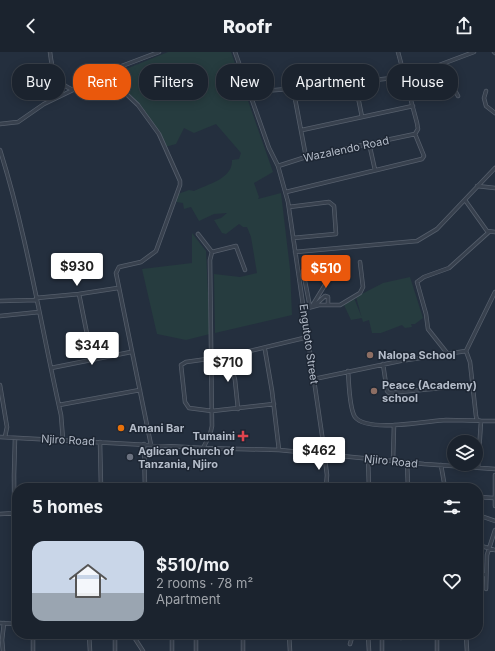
<!DOCTYPE html>
<meta charset="utf-8">
<style>
:root{--surface:#1b232e;--page:#242b36;--text:#f1f3f6;--muted:#a0a4aa;--line:#39404a;--accent:#ea580c}
body{margin:0;font-family:Inter,sans-serif;background:var(--page);color:var(--text);height:100vh;display:flex;flex-direction:column;font-size:15px;white-space:nowrap}
*{box-sizing:border-box;margin:0}
p{font-size:13px;color:var(--muted)}
.icon{flex:none;width:22px;height:22px;fill:none;stroke:currentColor;stroke-width:2;stroke-linecap:round;stroke-linejoin:round}
.map{position:relative;flex:1;overflow:hidden}
.side{position:absolute;left:12px;top:431px;width:471px;height:156px;display:flex;flex-direction:column;background:var(--surface);border-radius:16px;box-shadow:0 2px 10px #0003,0 0 0 1px var(--line)}
.side>*{flex:none}
.banner{position:absolute;left:12px;top:12px;width:471px;height:36px;display:flex;gap:8px}
.tools{position:absolute;left:447px;top:383px;display:grid;gap:8px}
.tools a{display:grid;place-items:center;width:36px;height:36px;border-radius:50%;background:var(--surface);box-shadow:0 2px 10px #0003,0 0 0 1px var(--line);font-size:20px}
.price{position:absolute;translate:-50% -34px;padding:0 9px;border-radius:4px;background:#fff;color:#222;font-size:13px;line-height:26px;filter:drop-shadow(0 1px 2px #0008)}
.price::after{content:'';position:absolute;left:50%;top:24px;width:12px;height:9px;margin-left:-6px;background:inherit;clip-path:polygon(0 0,100% 0,50% 100%)}
.price.active{background:var(--accent);color:#fff}
ul{padding:0;list-style:none}
li{display:flex;align-items:center;gap:12px;height:100px;padding:0 20px}
li+li{border-top:1px solid var(--line)}
li span{display:grid;place-items:center;flex:none;width:112px;height:80px;border-radius:12px;color:#555}
li>.icon{margin-inline-start:auto}
span .icon{width:48px;height:48px;fill:#fffc;stroke-width:1}
li b{font-size:17px}
h2{display:flex;justify-content:space-between;align-items:center;height:48px;padding:0 20px;font-size:17px}
.chip{padding:0 14px;border-radius:16px;background:var(--surface);box-shadow:0 2px 10px #0003,0 0 0 1px var(--line);font-size:14px;line-height:36px}
.chip.active{background:var(--accent);color:#fff}
header{display:flex;justify-content:space-between;align-items:center;height:52px;padding:0 20px;background:var(--surface);font-size:18px;font-weight:800}
.map>svg:first-child{display:block}
.green{fill:#263c3f}
.lines{fill:none;stroke-linecap:round;stroke-linejoin:round}
.minor-casing{stroke:#565f6c;stroke-width:4.5}
.minor{stroke:#38414e;stroke-width:3}
.education-dot{fill:#8d6e63;stroke:#1d2633;stroke-width:1.5}
.food-dot{fill:#e8710a;stroke:#1d2633;stroke-width:1.5}
.health-dot{fill:#e0444e;stroke:#1d2633;stroke-width:1.5}
.worship-dot{fill:#6b7280;stroke:#1d2633;stroke-width:1.5}
.labels{text-anchor:middle;dominant-baseline:central;stroke-width:3;stroke-linejoin:round;paint-order:stroke}
.street-label{font-size:11px;fill:#b4bcc9;stroke:#1d2633}
.poi-label{font-size:11px;font-weight:bold;fill:#b4bcc9;stroke:#1d2633;text-anchor:start}
</style>
<header><svg class="icon" aria-label="back" viewBox="0 0 24 24"><path d="M15 5l-7 7 7 7"/></svg>Roofr<svg class="icon" aria-label="share" viewBox="0 0 24 24"><path d="M12 15V3M7 8l5-5 5 5M5 13v7h14v-7"/></svg></header>
<div class="map">
<svg width="495" height="599" viewBox="0 0 495 599">
<rect width="100%" height="100%" fill="#242f3e"/>
<path class="green" d="M168,0H231L273,120L254,131L259,145L258,147L281,141L290,217L292,263L215,281L214,222L240,225L257,221L251,185L247,175H243L239,172L226,182L222,181L214,168L221,166L227,161L214,162L199,169L191,155L184,157L183,151L176,150L178,142L189,138L194,139C208,132 233,127 232,108L239,107L241,101L216,72L194,81L184,76L176,92L165,95L139,52L111,23Z
M192,181L206,199L210,282L186,288L157,282L142,217L192,211Z
M410,225L423,266L415,272H411L412,275L405,276L402,273L381,281H372L369,268L363,270L356,245L383,231Z
M354,246L362,266L351,268L344,253Z"/>
<g class="lines">
<defs>
<path id="minor" d="M50,0C52,18 54,30 73,38
M235,0L269,96L278,114L288,150L322,383L327,423L326,436
M398,0L417,71L418,77L415,82
M494,0L495,1
M441,13L458,44
M103,20L138,53L159,82L180,129V133L156,199L141,210L119,215L116,221L151,393
M355,30L362,65
M293,36L306,105
M486,39L484,46L486,54L495,61
M250,40L313,35L410,24L474,0
M0,72L18,70L44,52L73,38L90,26L159,0
M302,78L413,54
M369,91L375,118
M0,98C27,184 41,274 61,363L63,388
M278,114L306,105L415,82
M477,134L495,136
M286,140L422,107L424,104L415,82
M465,148L487,179L495,180
M289,155L329,150L334,154L336,182L293,186
M198,182L212,200
M295,200L417,189L437,177L495,116
M303,219L310,255
M79,242L92,307
M36,246L79,242L118,236
M0,249L37,248
M315,253L325,244L328,245V252
M312,254L336,215
M304,257L319,253H340L360,241L363,235L360,210
M0,264L39,260
M265,298L272,339L279,398
M466,299L470,310L476,364L477,368L481,369L478,416
M447,301L428,277L426,262L417,230L424,225L449,216L489,180
M229,304L235,328L238,357
M383,312L387,339L389,341L473,333
M51,316L131,300
M348,319C349,330 349,356 355,365C367,381 427,369 446,368C462,368 479,369 495,369
M314,327L400,309L466,299L495,240
M0,333L7,375L5,385
M274,352L212,359L189,356L185,350L181,313L186,310L229,304L308,285
M59,353L140,338
M0,385L203,396L279,398L424,412L495,417
M100,390L101,436
M144,392L145,436
M203,396L210,383L212,374L210,208L212,200L236,194L245,218
M368,406L369,436
M393,409L394,373
M407,410L408,436
M441,413L445,436
M495,423V454
M478,445L494,446
M0,462L17,461
M478,463L495,469
M478,493L495,498
M478,525L486,522
M486,537L487,503L495,478
M0,571L16,572
M15,572L14,423L15,386
M89,582L90,599
M132,582L143,599
M289,582L290,599
M368,582L369,599
M391,582L401,586
M466,582L467,599
M350,592L353,582
M3,599L2,588L4,571
M33,599V582
M115,599V582
M172,599V582
M196,599V582
M243,599V582
M382,599V582
M437,599V582"/>
</defs>
<use href="#minor" class="minor-casing"/>
<use href="#minor" class="minor"/>
</g>
<g class="education-dot">
<circle cx="370" cy="303" r="4"/>
<circle cx="374" cy="339" r="4"/>
</g>
<circle class="food-dot" cx="121" cy="376" r="4"/>
<path class="health-dot" d="M241 378h4v4h4v4h-4v4h-4v-4h-4v-4h4z"/>
<circle class="worship-dot" cx="130" cy="405" r="4"/>
<g class="labels">
<g class="street-label">
<text transform="translate(346 97) rotate(-12)">Wazalendo Road</text>
<text transform="translate(309 292) rotate(82)">Engutoto Street</text>
<text transform="translate(68 388) rotate(3)">Njiro Road</text>
<text transform="translate(391 409) rotate(6)">Njiro Road</text>
</g>
<g class="poi-label">
<text x="378" y="303">Nalopa School</text>
<text x="382" y="333">Peace (Academy)<tspan x="382" dy="13">school</tspan></text>
<text x="129" y="376">Amani Bar</text>
<text x="235" y="384" text-anchor="end">Tumaini</text>
<text x="138" y="399">Aglican Church of<tspan x="138" dy="13">Tanzania, Njiro</tspan></text>
</g>
</g>
</svg>
<div class="tools">
<a><svg class="icon" aria-label="layers" viewBox="0 0 24 24"><path d="M12 4l9 5-9 5-9-5zM3 14l9 5 9-5"/></svg></a>
</div>
<b class="price" style="left:77px;top:235px">$930</b>
<b class="price active" style="left:326px;top:237px">$510</b>
<b class="price" style="left:92px;top:314px">$344</b>
<b class="price" style="left:228px;top:331px">$710</b>
<b class="price" style="left:319px;top:419px">$462</b>
<div class="banner">
<a class="chip">Buy</a>
<a class="chip active">Rent</a>
<a class="chip">Filters</a>
<a class="chip">New</a>
<a class="chip">Apartment</a>
<a class="chip">House</a>
</div>
<section class="side">
<h2>5 homes<svg class="icon" aria-label="filters" viewBox="0 0 24 24"><path d="M4 7h16M4 17h16"/><circle cx="9" cy="7" r="2"/><circle cx="15" cy="17" r="2"/></svg></h2>
<ul>
<li><span style="background:linear-gradient(#c9d6e8 65%,#9aa5b1 0)"><svg class="icon" aria-label="home" viewBox="0 0 24 24"><path d="M3 11l9-7 9 7M6 9v11h12V9"/></svg></span><div><b>$510/mo</b><p>2 rooms · 78 m²</p><p>Apartment</p></div><svg class="icon" aria-label="heart" viewBox="0 0 24 24"><path d="M12 20l-8-8c-3-5 5-10 8-4 3-6 11-1 8 4z"/></svg></li>
</ul>
</section>
</div>
